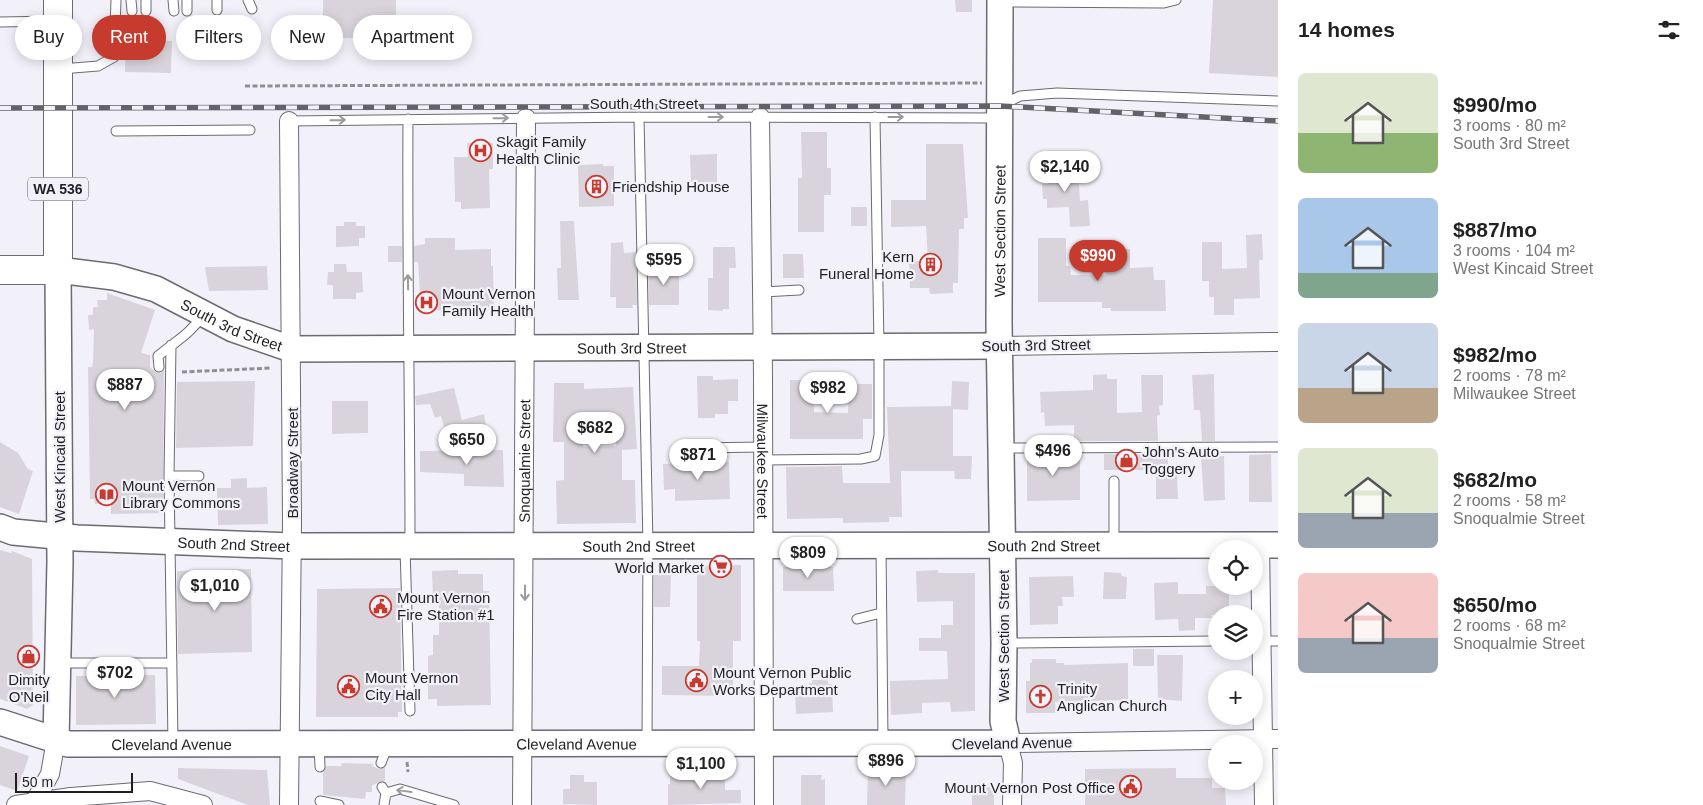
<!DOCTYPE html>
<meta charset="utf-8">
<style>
:root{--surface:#fff;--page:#f2f2f2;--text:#222;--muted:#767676;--accent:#c73a2e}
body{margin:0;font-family:Helvetica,sans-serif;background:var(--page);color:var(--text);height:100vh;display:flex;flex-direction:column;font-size:19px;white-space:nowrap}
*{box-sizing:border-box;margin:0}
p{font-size:16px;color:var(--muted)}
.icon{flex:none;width:28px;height:28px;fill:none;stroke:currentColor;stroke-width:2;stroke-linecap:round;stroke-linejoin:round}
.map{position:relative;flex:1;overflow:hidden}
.sheet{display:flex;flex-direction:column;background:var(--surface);width:425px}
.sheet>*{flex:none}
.guide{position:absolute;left:15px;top:15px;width:475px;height:45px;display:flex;gap:10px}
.tools{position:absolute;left:1208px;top:540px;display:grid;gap:10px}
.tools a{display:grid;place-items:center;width:55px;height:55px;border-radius:50%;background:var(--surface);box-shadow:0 2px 12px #0003;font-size:25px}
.scale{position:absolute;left:15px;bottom:12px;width:118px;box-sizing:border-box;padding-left:5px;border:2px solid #201f22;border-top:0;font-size:14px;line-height:18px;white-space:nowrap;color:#201f22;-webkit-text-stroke:4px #f2f1fa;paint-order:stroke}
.price{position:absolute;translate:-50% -42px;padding:0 11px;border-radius:18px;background:#fff;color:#222;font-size:16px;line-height:32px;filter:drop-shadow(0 1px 2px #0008)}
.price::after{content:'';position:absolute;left:50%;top:30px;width:15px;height:11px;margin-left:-8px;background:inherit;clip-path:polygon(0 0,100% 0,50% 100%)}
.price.selected{background:var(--accent);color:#fff}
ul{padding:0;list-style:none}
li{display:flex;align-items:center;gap:15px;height:125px;padding:0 20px}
li span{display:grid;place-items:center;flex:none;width:140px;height:100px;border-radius:8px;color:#555}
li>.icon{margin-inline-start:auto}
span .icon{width:60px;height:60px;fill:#fffc;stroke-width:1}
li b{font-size:21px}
h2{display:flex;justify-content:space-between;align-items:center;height:60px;padding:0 20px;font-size:21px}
.tag{padding:0 18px;border-radius:22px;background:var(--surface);box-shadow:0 2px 12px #0003;font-size:18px;line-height:45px}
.tag.selected{background:var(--accent);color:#fff}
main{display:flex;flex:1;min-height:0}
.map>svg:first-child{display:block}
.building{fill:#d9d4dc;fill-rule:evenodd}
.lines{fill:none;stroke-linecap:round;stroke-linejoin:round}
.lane-casing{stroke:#6c6a72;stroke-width:11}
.street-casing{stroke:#6c6a72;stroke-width:20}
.secondary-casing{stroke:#6c6a72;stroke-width:28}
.primary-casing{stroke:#6c6a72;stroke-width:30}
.path{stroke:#8f8e94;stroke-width:3;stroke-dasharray:5 2.5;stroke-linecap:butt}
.lane{stroke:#fff;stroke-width:9}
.street{stroke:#fff;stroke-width:18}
.secondary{stroke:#fff;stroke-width:25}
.primary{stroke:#fff;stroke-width:28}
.rail-casing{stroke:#636267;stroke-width:5.5}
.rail{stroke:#f2f1fa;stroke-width:4;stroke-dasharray:11;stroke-linecap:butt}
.oneway{stroke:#9b9a9c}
.labels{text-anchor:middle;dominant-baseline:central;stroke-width:4.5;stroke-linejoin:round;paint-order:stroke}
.shield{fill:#f2f1fa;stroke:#5f5e63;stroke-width:1}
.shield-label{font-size:14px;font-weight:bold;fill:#201f22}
.street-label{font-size:15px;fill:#201f22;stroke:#f2f1fa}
.poi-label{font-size:15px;fill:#201f22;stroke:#f2f1fa;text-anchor:start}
</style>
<main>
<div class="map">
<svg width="1278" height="805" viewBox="0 0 1278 805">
<rect width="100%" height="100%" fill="#f2f1fa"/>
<path class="building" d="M323,0H396V38H323Z
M955,0H972V12H956Z
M1213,0H1278V77L1209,73Z
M126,40L172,41L171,73L125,72Z
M801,132H827V168H831V195H824V232H798V178H802Z
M467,143H493V169H489L490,208L461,209V202H455L454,157H468Z
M926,144H963L968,218H964V229H959L958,283H953V293L930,294L929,288H910L909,261H928L926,226L891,227V200H926Z
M717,154V182H691L690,155Z
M1067,156V183H1079L1080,201L1088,200L1090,226L1070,227L1069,207L1047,208V199H1043L1042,184H1048L1047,157Z
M603,164V166H614V206L579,207L578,165Z
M851,207H867V226H851Z
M560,221H574L579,300H558L557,268H561Z
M344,222H356V226H365V238H359V246L336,247V226H344Z
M1262,234L1263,260H1259L1260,298L1234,299V315H1214V297H1209V281H1202V242H1222V269L1247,268L1246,235Z
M425,238H455V250L491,249V266H493L494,307H453V311L421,309L418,262H414V246L425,244Z
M1038,238H1066V266H1070L1071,275H1106V272H1111V249H1130V268L1153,267L1154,280H1165L1166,311H1111V308H1102V302H1038Z
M623,242L624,253L636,252L637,305H632L633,308H616V297H610L611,243Z
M388,246H402V262H388Z
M713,247H735L736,268H729V309H723V311L708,310V278H713Z
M783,254H803L804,278H783Z
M334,264H346L347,272H362L363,292L356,293V299H333V285H327L328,272H334Z
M267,266L268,290L209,291L205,267Z
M679,267V305H649L648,268Z
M107,293L155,310L141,353L150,355V367L156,372L160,373L164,370L163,513L111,514V504H95L94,499H90L88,367H92L93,362L94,329L89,330L88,315H93V307H98L97,300H107Z
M1107,374V379H1117V413L1142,412L1141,375H1163V405L1159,406L1160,415L1157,416L1158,441H1074V425L1045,426L1044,412L1041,413L1040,392L1093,390V375Z
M1214,374L1215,441H1202L1200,410H1194L1192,375Z
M697,376H713V380L738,379V401H728V414H715V418H698Z
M790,380H814V412L848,413L849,384H872V419H863V439H790Z
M255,381L253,446L176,448L177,382Z
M952,381L969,382L968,410L953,409V456H972L971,479H955L954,471H901L902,517H889V522L843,523V518L787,519L786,467L842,466L843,483H890L887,407L951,406Z
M554,383H584V389L633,387L637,449L622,450V480H635L636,523L557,524L556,481L564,480V442H553ZM616,414V446L583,447V415Z
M454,388L462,420L484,414L487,430L448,441L441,416L435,418L430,404L416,405L415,396Z
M332,401H368V433L332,434Z
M0,442L18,453L28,469L33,471L19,514L0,507Z
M503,450L504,487L464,486V474L420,472V451Z
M1215,453L1216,456H1224L1225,500L1204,501L1201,457H1203V454Z
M1027,454H1080V500L1027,501Z
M1104,454L1168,455V474H1177L1178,499H1156V470H1104Z
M1271,454L1272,502H1249V455Z
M729,462L730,499L675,501V489L664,490L663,464Z
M247,478V488L267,487L268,524L218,525L217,488H231V479Z
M0,550L11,553L12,551L32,559L33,705L27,709L0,699Z
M741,565V641H733V696L662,695V666H699L700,641H697V566Z
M783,567H833L834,591H783Z
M251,569L252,652L178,654L177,571Z
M458,570V574H483V591H489L491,705L437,706V699H428V656L433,655V635H439V603H435V598H433L432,571Z
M938,570V573H975V711L951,712L950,702L922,703V713L891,715L890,681L948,679L947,651H919V638H941V625H953V601L917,602L916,571Z
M1104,572L1121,573L1122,576L1127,577L1126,599H1103Z
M654,575H671L670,607H654Z
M1073,576L1074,597H1062L1063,606H1058V624L1030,625L1029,577Z
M1178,582V594H1206V586H1229V614L1211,615L1212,618H1195V630L1179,631L1178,619L1155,620L1154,583Z
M400,588L402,712H398V717H316L317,589Z
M1133,649H1154V666H1133Z
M1157,655H1183L1182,701L1158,699Z
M1032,659H1056V663H1064V665L1128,663V700L1055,702L1056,713H1026V681H1030V663H1032Z
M86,669H101V675H155L156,724L76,725V676H86Z
M812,680H828V684H832L833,712L796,714L795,692H809V683H812Z
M0,746L29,756L17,791L0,785Z
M342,763L373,764L372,766L379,769L385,768V781L372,785V792H366L365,799L323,795V773L326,766H341Z
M178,768L267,770L270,805H248L178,779Z
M868,768L906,769L905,805H867Z
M1176,768V778H1212V788H1225L1226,805H1085V769Z
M706,774H725V790H741V803L668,805V784H670V776Z
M570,775H584V782H597V805L563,804V789H570Z
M801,775H822L821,780L825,779V805H801Z
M972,787H994V805H972Z"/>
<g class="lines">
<defs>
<path id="lane" d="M131,0L132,11
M173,0L174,11
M187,0V11
M217,0V10
M248,0L252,9
M1000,2L1164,3L1176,0
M146,11V0
M0,22L55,21
M61,69L98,66L114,57L116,0
M1002,105L1020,96L1057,93L1278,101
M639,117L648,545L647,742
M408,119C407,261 410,403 410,545
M289,121L639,117L999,118
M116,131L250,130
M763,292L799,290
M171,345L169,476L173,743
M159,367L158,356C177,340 188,336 203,315
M694,448L763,447
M1003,448L1278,447
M763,460L861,459L875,456L879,435V346L875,117
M169,476H199
M1114,481V545
M881,546L883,741
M405,548L410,711
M857,619L881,613
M1259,641H1278
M1004,643L1216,641
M60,663H172
M319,744L320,767
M381,763L387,747
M382,787L386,793L384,805
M386,793L400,789L454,805
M320,801L339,805"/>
<g id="street">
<path id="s1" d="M760,117L763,374L764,805"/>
<path d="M999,346L1278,342"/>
<path d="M1260,545L1264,805"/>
<path d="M35,801L50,774L56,740"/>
<path d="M16,805L71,797L150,791L203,805"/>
<path d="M289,805L292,523L289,121"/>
<path id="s2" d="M522,805L526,118"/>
<path d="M1012,805L1013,763L1008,743L1278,739"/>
</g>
<g id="secondary">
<path id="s3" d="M0,527L13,532L77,538L292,546L1278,545"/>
<path id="s4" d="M0,722L68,744L1008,743L1003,721L1004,643L999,323L1000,0"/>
<path id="s5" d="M56,740L60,562L58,270L114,277L156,289L233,329L291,349L999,346"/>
</g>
<path id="primary" d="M0,270H58V0"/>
</defs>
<use href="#lane" class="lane-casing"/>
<use href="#street" class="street-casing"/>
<use href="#secondary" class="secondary-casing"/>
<use href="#primary" class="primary-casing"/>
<path class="path" d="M245,86L982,83
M182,372L271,368
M407,762L408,772"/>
<use href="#lane" class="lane"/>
<use href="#street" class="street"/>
<use href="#secondary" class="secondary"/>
<use href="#primary" class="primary"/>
<defs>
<path id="rail" d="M0,108L1000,106L1278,121"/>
</defs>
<use href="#rail" class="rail-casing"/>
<use href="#rail" class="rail"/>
</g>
<defs><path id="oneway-shaft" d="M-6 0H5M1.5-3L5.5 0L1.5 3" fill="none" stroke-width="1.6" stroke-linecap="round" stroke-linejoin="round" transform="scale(1.25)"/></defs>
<g class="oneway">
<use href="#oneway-shaft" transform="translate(716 117)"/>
<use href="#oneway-shaft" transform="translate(896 117)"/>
<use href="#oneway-shaft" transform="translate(501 118) rotate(-1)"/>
<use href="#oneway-shaft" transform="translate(338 120) rotate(-1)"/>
<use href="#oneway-shaft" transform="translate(408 282) rotate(-91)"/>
<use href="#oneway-shaft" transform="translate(525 593) rotate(90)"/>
<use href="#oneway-shaft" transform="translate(404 791) rotate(-172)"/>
</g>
<defs>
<symbol id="hospital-ring" viewBox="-11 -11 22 22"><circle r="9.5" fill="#f2f1fa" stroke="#c73a2e" stroke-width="1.5"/><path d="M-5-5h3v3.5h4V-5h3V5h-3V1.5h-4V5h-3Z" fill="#c73a2e"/></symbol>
<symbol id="building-ring" viewBox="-11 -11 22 22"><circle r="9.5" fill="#f2f1fa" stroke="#c73a2e" stroke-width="1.5"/><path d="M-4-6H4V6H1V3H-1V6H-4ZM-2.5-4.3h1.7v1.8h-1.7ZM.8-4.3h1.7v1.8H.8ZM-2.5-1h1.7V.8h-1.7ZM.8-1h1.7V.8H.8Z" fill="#c73a2e"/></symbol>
<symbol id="shop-ring" viewBox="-11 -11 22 22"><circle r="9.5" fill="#f2f1fa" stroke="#c73a2e" stroke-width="1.5"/><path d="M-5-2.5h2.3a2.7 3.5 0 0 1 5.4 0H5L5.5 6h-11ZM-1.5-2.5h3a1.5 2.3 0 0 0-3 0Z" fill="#c73a2e"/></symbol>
<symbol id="library-ring" viewBox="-11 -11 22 22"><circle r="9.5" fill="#f2f1fa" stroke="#c73a2e" stroke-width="1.5"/><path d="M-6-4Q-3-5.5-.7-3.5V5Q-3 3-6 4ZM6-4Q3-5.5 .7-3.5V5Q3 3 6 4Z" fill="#c73a2e"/></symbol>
<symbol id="supermarket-ring" viewBox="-11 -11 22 22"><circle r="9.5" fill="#f2f1fa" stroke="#c73a2e" stroke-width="1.5"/><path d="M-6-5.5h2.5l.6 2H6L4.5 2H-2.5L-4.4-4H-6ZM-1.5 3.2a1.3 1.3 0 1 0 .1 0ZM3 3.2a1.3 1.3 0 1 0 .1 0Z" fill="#c73a2e"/></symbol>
<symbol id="civic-ring" viewBox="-11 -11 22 22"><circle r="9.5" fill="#f2f1fa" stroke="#c73a2e" stroke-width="1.5"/><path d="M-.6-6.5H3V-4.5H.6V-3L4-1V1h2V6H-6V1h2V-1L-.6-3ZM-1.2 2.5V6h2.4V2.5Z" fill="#c73a2e"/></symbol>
<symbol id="church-ring" viewBox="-11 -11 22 22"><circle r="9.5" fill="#f2f1fa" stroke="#c73a2e" stroke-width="1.5"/><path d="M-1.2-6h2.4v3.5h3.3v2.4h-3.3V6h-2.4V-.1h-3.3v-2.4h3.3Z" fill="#c73a2e"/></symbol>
</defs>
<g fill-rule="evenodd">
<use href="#hospital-ring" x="468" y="138" width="25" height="25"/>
<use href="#building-ring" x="584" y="174" width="25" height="25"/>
<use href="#building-ring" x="918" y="252" width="25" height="25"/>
<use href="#hospital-ring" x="414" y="290" width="25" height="25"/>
<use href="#shop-ring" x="1114" y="448" width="25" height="25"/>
<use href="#library-ring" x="94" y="482" width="25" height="25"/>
<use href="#supermarket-ring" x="708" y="554" width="25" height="25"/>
<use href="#civic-ring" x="368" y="594" width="25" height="25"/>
<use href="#shop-ring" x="16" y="644" width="25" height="25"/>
<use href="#civic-ring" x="684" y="668" width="25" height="25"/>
<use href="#civic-ring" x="336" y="674" width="25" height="25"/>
<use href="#church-ring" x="1028" y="684" width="25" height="25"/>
<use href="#civic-ring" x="1118" y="774" width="25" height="25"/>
</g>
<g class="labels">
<rect class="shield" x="28" y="177.5" width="60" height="23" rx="4"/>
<g class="shield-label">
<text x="58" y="189">WA 536</text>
</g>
<g class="street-label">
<text x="644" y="103">South 4th Street</text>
<text stroke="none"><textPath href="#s4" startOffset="1524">West Section Street</textPath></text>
<text stroke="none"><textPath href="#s5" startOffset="654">South 3rd Street</textPath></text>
<text transform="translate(1036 345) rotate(-1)">South 3rd Street</text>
<text stroke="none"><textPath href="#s5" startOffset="1059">South 3rd Street</textPath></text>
<text transform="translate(59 457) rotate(-90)">West Kincaid Street</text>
<text stroke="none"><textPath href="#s2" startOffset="344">Snoqualmie Street</textPath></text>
<text stroke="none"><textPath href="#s1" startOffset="344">Milwaukee Street</textPath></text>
<text transform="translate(292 463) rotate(-90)">Broadway Street</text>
<text stroke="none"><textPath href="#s3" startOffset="235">South 2nd Street</textPath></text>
<text stroke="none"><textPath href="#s3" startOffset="640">South 2nd Street</textPath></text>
<text stroke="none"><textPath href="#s3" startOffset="1045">South 2nd Street</textPath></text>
<text transform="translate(1003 636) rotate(-90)">West Section Street</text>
<text stroke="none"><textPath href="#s4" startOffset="175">Cleveland Avenue</textPath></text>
<text transform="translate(1012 743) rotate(-1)">Cleveland Avenue</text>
<text stroke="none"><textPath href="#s4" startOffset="580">Cleveland Avenue</textPath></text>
</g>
<g class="poi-label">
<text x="496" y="141">Skagit Family<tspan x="496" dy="17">Health Clinic</tspan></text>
<text x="612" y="186">Friendship House</text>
<text x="914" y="256" text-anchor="end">Kern<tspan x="914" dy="17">Funeral Home</tspan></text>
<text x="442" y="293">Mount Vernon<tspan x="442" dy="17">Family Health</tspan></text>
<text x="1142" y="451">John's Auto<tspan x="1142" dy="17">Toggery</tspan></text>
<text x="122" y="485">Mount Vernon<tspan x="122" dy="17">Library Commons</tspan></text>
<text x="704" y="567" text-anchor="end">World Market</text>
<text x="397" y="597">Mount Vernon<tspan x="397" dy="17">Fire Station #1</tspan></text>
<text x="713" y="672">Mount Vernon Public<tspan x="713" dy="17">Works Department</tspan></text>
<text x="365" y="677">Mount Vernon<tspan x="365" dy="17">City Hall</tspan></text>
<text x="29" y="679" text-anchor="middle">Dimity<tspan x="29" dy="17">O'Neil</tspan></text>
<text x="1057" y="688">Trinity<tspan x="1057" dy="17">Anglican Church</tspan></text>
<text x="1115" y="787" text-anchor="end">Mount Vernon Post Office</text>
</g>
</g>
</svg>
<div class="tools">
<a><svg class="icon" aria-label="locate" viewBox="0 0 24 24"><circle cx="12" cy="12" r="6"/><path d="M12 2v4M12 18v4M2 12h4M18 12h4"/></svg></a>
<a><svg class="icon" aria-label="layers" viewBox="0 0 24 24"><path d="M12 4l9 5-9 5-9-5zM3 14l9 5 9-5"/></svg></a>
<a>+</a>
<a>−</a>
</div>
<div class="scale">50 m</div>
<b class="price" style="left:1065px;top:193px">$2,140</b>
<b class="price selected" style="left:1098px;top:282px">$990</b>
<b class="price" style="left:664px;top:286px">$595</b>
<b class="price" style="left:125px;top:411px">$887</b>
<b class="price" style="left:828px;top:414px">$982</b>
<b class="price" style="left:595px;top:454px">$682</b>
<b class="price" style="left:467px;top:466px">$650</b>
<b class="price" style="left:1053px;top:477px">$496</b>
<b class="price" style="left:698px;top:481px">$871</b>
<b class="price" style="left:808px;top:579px">$809</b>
<b class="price" style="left:215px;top:612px">$1,010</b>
<b class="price" style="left:115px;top:699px">$702</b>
<b class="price" style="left:886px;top:787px">$896</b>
<b class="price" style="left:701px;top:790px">$1,100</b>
<div class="guide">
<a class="tag">Buy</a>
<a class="tag selected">Rent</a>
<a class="tag">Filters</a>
<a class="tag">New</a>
<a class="tag">Apartment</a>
</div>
</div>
<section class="sheet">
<h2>14 homes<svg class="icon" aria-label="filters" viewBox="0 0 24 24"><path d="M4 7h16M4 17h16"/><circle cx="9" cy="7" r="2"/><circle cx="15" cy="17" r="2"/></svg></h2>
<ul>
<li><span style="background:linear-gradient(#dfe7d0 60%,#8fb573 0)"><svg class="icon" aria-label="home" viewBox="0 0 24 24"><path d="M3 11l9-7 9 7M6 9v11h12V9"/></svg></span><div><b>$990/mo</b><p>3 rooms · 80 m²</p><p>South 3rd Street</p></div></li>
<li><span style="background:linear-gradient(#a9c7e8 75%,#7fa58c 0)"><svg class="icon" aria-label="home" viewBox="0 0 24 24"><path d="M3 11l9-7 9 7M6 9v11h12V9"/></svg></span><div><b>$887/mo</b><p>3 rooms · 104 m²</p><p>West Kincaid Street</p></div></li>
<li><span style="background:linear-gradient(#c9d6e8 65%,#b9a48a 0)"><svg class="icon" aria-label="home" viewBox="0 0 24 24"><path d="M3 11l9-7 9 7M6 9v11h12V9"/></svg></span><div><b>$982/mo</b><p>2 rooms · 78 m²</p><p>Milwaukee Street</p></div></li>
<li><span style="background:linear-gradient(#dfe7d0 65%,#9aa5b1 0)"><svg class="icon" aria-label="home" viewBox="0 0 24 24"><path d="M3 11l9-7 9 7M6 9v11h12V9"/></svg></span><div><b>$682/mo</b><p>2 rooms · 58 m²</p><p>Snoqualmie Street</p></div></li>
<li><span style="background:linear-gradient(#f6c9c9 65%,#9aa5b1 0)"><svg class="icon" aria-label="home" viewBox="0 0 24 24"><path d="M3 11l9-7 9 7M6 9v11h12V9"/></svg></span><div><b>$650/mo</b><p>2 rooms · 68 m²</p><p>Snoqualmie Street</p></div></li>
</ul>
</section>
</main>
